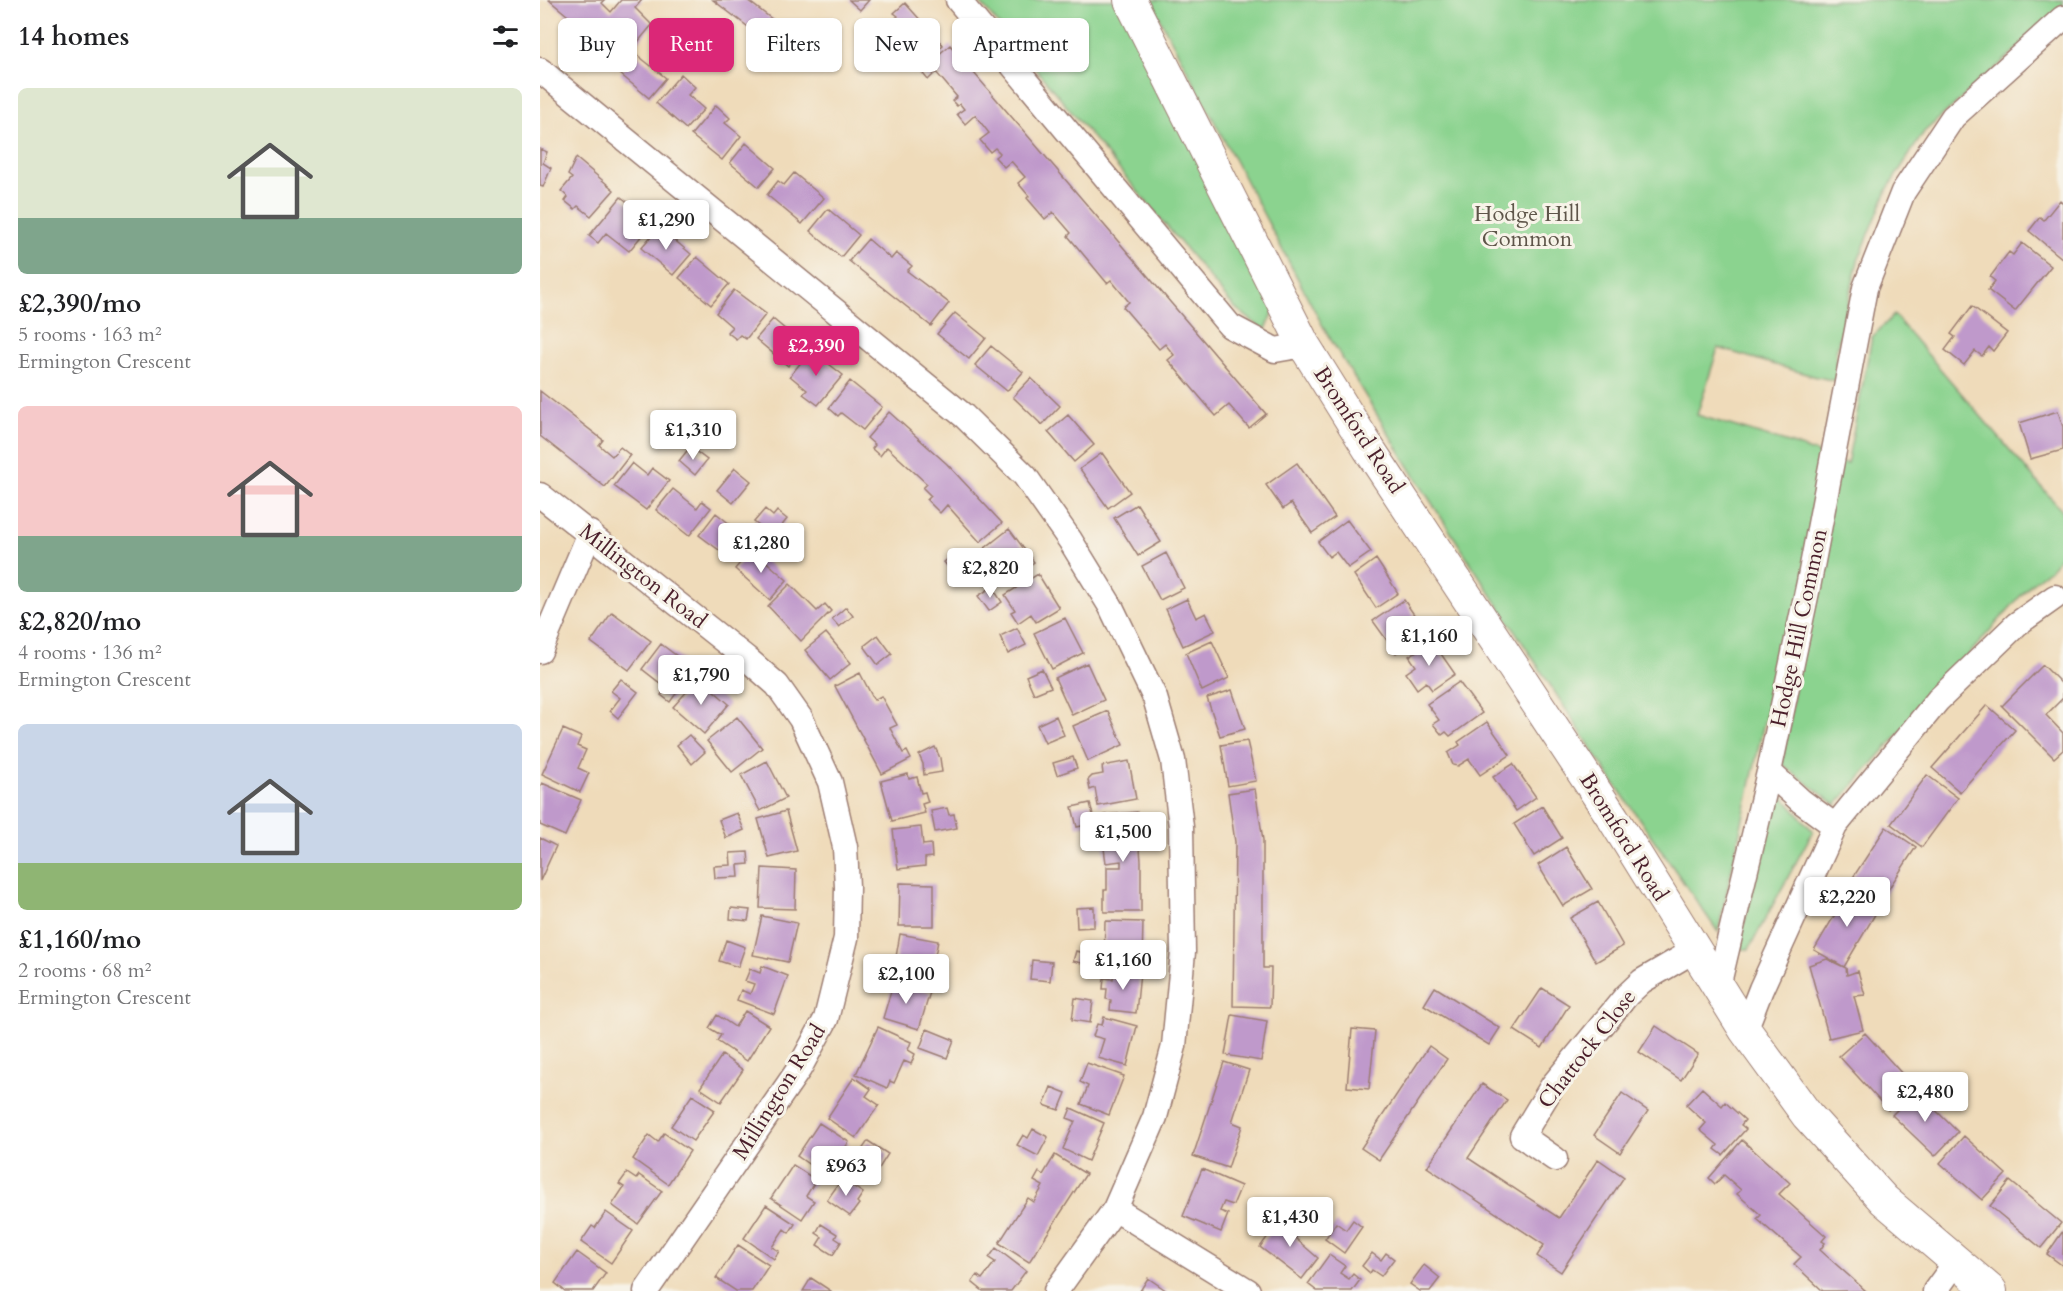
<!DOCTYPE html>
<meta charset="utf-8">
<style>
:root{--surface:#fff;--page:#f6f6f6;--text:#202124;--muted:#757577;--accent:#db2777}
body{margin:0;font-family:Cardo,serif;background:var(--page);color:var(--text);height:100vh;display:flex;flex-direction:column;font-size:22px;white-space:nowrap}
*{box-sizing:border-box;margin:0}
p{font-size:20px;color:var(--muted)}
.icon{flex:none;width:33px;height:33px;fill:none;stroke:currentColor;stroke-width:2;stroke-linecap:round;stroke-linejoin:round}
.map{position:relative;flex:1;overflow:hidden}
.drawer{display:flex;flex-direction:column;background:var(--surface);width:540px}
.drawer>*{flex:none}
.hud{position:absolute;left:18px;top:18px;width:570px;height:54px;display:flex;gap:12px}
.price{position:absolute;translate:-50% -51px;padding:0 14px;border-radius:6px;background:#fff;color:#222;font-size:20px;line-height:39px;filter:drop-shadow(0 2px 3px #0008)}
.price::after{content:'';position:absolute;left:50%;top:36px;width:18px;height:14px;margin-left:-9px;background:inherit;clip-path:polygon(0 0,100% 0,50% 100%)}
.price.on{background:var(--accent);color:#fff}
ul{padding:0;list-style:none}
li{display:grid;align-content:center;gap:12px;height:318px;padding:0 18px}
li span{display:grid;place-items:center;height:186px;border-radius:9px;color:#555}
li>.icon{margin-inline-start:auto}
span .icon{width:108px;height:108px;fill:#fffc;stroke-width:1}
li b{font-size:26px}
h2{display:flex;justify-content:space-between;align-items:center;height:72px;padding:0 18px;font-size:26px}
.tag{padding:0 21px;border-radius:9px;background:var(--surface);box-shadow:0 2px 4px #0004;font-size:21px;line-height:54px}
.tag.on{background:var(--accent);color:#fff}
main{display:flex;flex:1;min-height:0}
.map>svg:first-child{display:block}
.green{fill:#8bd38f;stroke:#6a795d;stroke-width:1.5}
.building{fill:#bf99cb}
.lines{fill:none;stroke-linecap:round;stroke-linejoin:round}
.minor-casing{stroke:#9c7d72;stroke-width:27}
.tertiary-casing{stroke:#9c7d72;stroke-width:34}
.minor{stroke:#fff;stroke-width:24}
.tertiary{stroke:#fff;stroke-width:32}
.labels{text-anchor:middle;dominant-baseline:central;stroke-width:6;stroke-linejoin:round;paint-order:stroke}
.park-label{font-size:22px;fill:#5e5549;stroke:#f7f3e8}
.street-label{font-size:22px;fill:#4a1f2b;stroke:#f7f3e8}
</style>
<main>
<section class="drawer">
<h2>14 homes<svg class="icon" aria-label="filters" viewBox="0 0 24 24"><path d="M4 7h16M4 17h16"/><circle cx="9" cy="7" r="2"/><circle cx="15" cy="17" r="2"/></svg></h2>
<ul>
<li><span style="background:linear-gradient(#dfe7d0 70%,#7fa58c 0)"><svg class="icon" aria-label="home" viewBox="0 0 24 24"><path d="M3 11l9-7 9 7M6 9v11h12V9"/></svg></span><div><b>£2,390/mo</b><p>5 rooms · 163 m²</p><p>Ermington Crescent</p></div></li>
<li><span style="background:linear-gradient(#f6c9c9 70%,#7fa58c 0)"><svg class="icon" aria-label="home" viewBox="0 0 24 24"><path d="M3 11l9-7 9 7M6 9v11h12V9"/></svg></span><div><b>£2,820/mo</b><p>4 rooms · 136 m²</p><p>Ermington Crescent</p></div></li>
<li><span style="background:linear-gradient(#c9d6e8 75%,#8fb573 0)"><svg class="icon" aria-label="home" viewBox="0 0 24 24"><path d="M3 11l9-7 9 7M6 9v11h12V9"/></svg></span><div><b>£1,160/mo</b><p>2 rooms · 68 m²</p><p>Ermington Crescent</p></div></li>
</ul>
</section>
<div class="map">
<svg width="1523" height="1291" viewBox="0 0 1523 1291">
<rect width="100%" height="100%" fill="#f7f3e8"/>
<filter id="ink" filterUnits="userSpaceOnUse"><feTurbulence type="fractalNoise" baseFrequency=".0167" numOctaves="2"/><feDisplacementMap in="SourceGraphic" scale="12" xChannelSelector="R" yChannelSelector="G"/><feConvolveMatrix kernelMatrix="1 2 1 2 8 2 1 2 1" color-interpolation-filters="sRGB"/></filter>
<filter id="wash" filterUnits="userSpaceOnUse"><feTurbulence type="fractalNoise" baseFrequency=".008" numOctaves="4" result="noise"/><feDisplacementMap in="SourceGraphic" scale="24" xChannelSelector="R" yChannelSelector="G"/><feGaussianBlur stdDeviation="1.35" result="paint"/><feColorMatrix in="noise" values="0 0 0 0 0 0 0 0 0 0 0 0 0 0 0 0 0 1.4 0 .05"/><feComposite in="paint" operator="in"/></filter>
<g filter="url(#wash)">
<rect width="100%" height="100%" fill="#efdbba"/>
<path class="green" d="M438,0H578L735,309L725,331L694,307Z
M612,0H1523V8L1384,132L1348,188L1318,261L1296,352V381L1273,376L1178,348L1157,415L1252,444L1307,464L1332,337L1354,315L1523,512V550L1514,566L1491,584L1296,805L1242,764L1259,662L1239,654L1178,932L1068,774L884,491L786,332L620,19Z
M1237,790L1273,831L1209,949H1198Z"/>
<g id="blocks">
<path class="building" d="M9,0H65L62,3L71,12L81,0H102L95,8L112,25L82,61Z
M173,0H207L250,33L237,49Z
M309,0H329L320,10Z
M365,3L403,45L377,69L373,64L376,61L346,27L358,16L354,13Z
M410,45L726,414L709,428L689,405L676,416L628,360L634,355L625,344L619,349L583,307L589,302L571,280L567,283L528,236L531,233L513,212L505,219L487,198L489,196L478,183L485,177L471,161L464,167L455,157L460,153L455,148L450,152L440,140L449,133L435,115L425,124L417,114L424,109L420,104L417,106L412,101L417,97L396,72L388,80L380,70Z
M96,54L126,78L109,98L80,74Z
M141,74L155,87L148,95L164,109L146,129L116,103Z
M176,105L190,118L185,123L201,136L182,160L151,135Z
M206,143L235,168L219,187L190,163Z
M0,149L7,152L3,163L11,168L3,187L0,186Z
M36,158L74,190L51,216L38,206L35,209L25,201L28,197L21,191L32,178L28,175Z
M254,173L284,198L262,224L227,195L238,181L244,185Z
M81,197L113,222L89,251L66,233L58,243L49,236Z
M1520,200L1523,203V259L1489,231L1500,217L1504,220Z
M288,209L319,235L301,257L270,231Z
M119,227L151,254L133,275L101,248Z
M328,239L351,259L356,253L372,266L367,271L409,303L391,326L309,261Z
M1482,243L1511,266L1475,311L1448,290L1455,281L1450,277L1469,252L1473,255Z
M157,257L189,284L171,305L139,278Z
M194,290L226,314L206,339L200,335L196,339L187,332L192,327L176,313Z
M1432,306L1467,333L1453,351L1449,347L1442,356L1435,351L1424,365L1405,350L1415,337L1411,334Z
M415,313L446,338L429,359L397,334Z
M233,319L265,346L248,366L216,339Z
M451,346L483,372L467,391L435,365Z
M271,350L303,375L278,405L263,394L267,390L250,376Z
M491,378L520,406L502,425L473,397Z
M310,381L342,407L323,430L301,413L298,416L289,408Z
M0,391L63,440L59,445L72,456L80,447L90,455L65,487L0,436Z
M1518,411L1523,427V450L1490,459L1479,423Z
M349,412L407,464L462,523L440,542L407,505L400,513L387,500L391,496L383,488L387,484L347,447L340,456L332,449L335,445L327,438Z
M528,415L554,445L534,462L508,432Z
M150,447L167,460L155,475L139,461Z
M562,453L590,492L568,508L540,469Z
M92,463L107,475L112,468L129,481L106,510L74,486Z
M757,463L795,517L772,533L751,503L743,509L726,485Z
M195,468L211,481L193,503L177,490Z
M133,489L157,508L162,501L171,508L149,536L116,510Z
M597,504L621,542L598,556L574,518Z
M225,509L233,516L237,511L247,519L233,537L214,522Z
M176,513L207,538L191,559L159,535Z
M807,520L831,552L808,568L796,552L789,557L778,542Z
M469,529L494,562L464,584L458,576L464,572L458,564L452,568L440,552Z
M212,549L247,580L230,600L195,569Z
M418,551L433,569L419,580L404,562Z
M626,553L644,588L620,600L602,566Z
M836,559L858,593L836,608L814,575Z
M498,574L519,608L496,622L491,614L478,623L471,612L475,610L465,595Z
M250,584L277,611L285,604L291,611L261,641L228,606Z
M452,587L462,602L449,611L438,596Z
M647,599L656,618L666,613L675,631L643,646L626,609Z
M864,600L886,632L856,653L833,621Z
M306,607L313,616L299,627L292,619Z
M72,612L111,641L89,670L51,642Z
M525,618L543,653L512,669L494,633Z
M477,628L486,645L468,654L460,636Z
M286,633L311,663L290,680L265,650Z
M338,635L352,654L338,665L324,646Z
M672,641L689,678L662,691L646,653Z
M892,641L915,674L892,690L886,682L877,689L866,673L876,666L869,656Z
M121,644L154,669L130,702L121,695L126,688L102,669Z
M547,663L564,700L532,715L515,678Z
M1503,665L1523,685V698L1506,715L1523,733V750L1514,758L1462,706Z
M502,669L511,687L494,694L486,676Z
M320,673L334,700L341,696L357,725L350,728L363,753L367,751L371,759L342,774L295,686Z
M159,678L189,704L164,734L133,707Z
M81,679L98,692L78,718L70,711L80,698L71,691Z
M919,682L942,713L910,736L906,732L902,735L893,724L899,720L887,704Z
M692,690L705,729L680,736L667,698Z
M1447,705L1475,730L1420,792L1392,768Z
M568,711L583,745L548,761L533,726Z
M516,716L524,735L505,743L497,725Z
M197,717L222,748L192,772L167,741Z
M947,722L970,755L940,775L929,759L918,766L913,765L908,753L920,745L918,742Z
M23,729L41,737L37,746L46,750L38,768L49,773L40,792L2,774Z
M149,735L165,752L152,764L137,745Z
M707,741L716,781L688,786L681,745Z
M395,747L400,758L402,772L384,775L383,764L379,755Z
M533,757L537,768L517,775L513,763Z
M227,761L246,798L220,811L201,775Z
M589,761L596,799L558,806L555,788L550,790L548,780L552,776L563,774L562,766Z
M973,764L996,797L976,811L953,777Z
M368,774L369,779L377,777L381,793L385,792L388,802L382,804L385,813L352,821L341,781Z
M1387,775L1418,798L1382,847L1351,824Z
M2,783L41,800L25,836L0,825V787Z
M715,789L723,840V968H731L730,1007L693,1006L695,842L688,793Z
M550,803L555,823L537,827L532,807Z
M1002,806L1022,838L994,856L974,824Z
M407,808L409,815L414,814L417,828L395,832L391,811Z
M246,811L257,851L229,858L218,819Z
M597,812L601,861V912H564V890H567V867H581V861L566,863L561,826H565V815Z
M197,813L204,830L186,838L179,820Z
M381,827L383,845L391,844L392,857L385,858V866L358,869L353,830Z
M1346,827L1376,847L1340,902L1310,882Z
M0,838L16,846L0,881Z
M1026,847L1052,889L1023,906L998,865Z
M208,852L209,864L198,865L199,877L175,878L174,866L191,865L190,853Z
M222,868L256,870L255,909L220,908Z
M360,883L394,884V926H359Z
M1310,889L1340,906L1304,967L1274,950Z
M1058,902L1083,946L1056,962L1030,918Z
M554,907V927L537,928L536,908Z
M191,908L210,910L208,921L190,919Z
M222,916L257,923L248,962L213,955Z
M565,921L603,922L602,962L564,961Z
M360,934L398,941L394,960L387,958L385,968L392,969L390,981L353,974Z
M186,940L205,947L198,967L179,961Z
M536,951L553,955L551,965L533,961Z
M1287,959L1306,968L1307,975L1318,971L1325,995L1314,996L1323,1030L1289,1038L1269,965Z
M492,960L512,962L510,981L490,979Z
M222,966L248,976L234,1014L197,1000L201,990L210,994L214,984L205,981L210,969L220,973Z
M574,970L600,973L596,1013L570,1010L571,1000L566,999L567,989H563L564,978L573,979Z
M354,981L390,992L379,1029L343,1018Z
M895,987L960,1028L949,1045L884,1005Z
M1002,988L1029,1005L1002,1048L974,1030Z
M535,998L553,1001L550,1023L532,1020Z
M205,1011L229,1026L207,1061L177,1041L181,1035L169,1028L177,1015L195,1027Z
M692,1015L727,1021L721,1061L685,1055Z
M564,1017L597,1026L587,1066L558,1058L564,1039L553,1036L557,1024L562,1025Z
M1116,1026L1158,1054L1141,1080L1099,1052Z
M338,1027L371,1042L368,1050L375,1054L371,1064L364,1061L354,1083L350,1081L347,1088L316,1074Z
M387,1029L414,1040L407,1058L380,1048Z
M812,1029L835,1031L829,1089L807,1087Z
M1325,1033L1374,1087L1348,1110L1299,1056Z
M889,1046L907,1059L839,1160L821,1148Z
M182,1055L203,1070L181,1102L160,1088Z
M684,1062L709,1070L692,1122L702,1126L688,1168L653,1156Z
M547,1063L584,1076L569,1115L541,1104L548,1086L540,1082Z
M314,1077L331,1089L326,1096L339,1105L316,1138L287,1118Z
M942,1084L967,1100L928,1158L1019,1218L1058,1159L1084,1177L1021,1272L997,1256L1004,1245L887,1167Z
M511,1087L526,1093L519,1110L504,1105Z
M1162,1088L1182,1106L1185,1102L1205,1120L1201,1125L1206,1129L1183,1155L1175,1149L1178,1145L1160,1130L1166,1123L1146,1105Z
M1376,1091L1418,1132L1395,1156L1352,1115Z
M1082,1093L1108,1111L1080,1153L1054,1135Z
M152,1095L175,1110L153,1141L131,1126Z
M531,1108L564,1123L548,1161L523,1149L535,1121L527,1118Z
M279,1123L309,1142L303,1151L299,1148L293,1157L304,1165L298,1174L295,1171L290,1179L257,1156Z
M493,1129L508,1137L498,1156L477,1145L483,1135L488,1138Z
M124,1133L150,1151L128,1184L93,1159L109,1135L118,1142Z
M1424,1136L1466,1174L1442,1200L1400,1163Z
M1202,1140L1250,1183L1239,1194L1286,1236L1282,1241L1285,1243L1280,1250L1326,1291H1283L1254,1264L1261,1257L1217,1219L1221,1215L1197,1194L1201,1190L1184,1175L1175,1184L1169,1178Z
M328,1141L348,1154L338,1170L317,1157Z
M515,1155L546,1174L489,1262L459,1243L488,1198L494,1202L503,1186L494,1181L499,1172L503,1175Z
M253,1165L276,1180L266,1196L274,1201L262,1219L231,1198Z
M662,1169L701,1186L693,1205L684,1202L680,1211L688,1214L681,1232L643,1216Z
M87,1173L96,1179L99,1175L122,1191L98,1224L72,1205L84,1187L79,1184Z
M302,1179L323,1193L317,1202L319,1204L310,1216L287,1200Z
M1470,1181L1521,1223L1501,1248L1450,1206Z
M226,1205L255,1224L249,1233L244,1229L232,1247L239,1251L234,1259L204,1238Z
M66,1212L93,1231L71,1263L41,1242L52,1226L55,1228Z
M754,1218H758L763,1221L764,1227L755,1238L778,1258L762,1279L720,1247L740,1220L748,1225Z
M813,1220L822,1227L804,1253L785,1239L796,1223L806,1230Z
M281,1224L297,1234L295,1238L301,1242L293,1255L277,1245L282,1237L276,1233Z
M1523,1231V1266L1507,1254Z
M198,1245L229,1265L212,1291H196L176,1278Z
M456,1248L486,1271L471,1291H443L432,1282L437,1275L442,1279L455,1262L449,1258Z
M37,1252L66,1273L53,1291H25L15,1283Z
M832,1253L841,1260L846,1253L854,1259L841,1276L832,1270L830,1273L822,1266Z
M789,1255L805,1266L800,1273L809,1279L813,1274L820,1280L812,1291H777L768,1284Z
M884,1265L900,1278L890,1291H880L870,1284Z
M271,1278L291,1291H263Z
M608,1278L627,1291H600Z"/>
</g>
</g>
<g filter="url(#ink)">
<use href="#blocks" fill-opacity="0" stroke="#9c7d72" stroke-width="1.5"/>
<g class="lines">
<defs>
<path id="minor" d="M418,0L690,326L735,350L764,345
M0,70L424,416L485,476L530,540L571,607L615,698L633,760L641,827L643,952L634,1046L615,1117L575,1209L516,1291
M0,495L206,658L237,685L261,719L290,782L305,847L307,887L306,938L286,1019L259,1069L106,1291
M0,651L50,533
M1295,826L1398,700L1477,624L1515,597
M1178,987L1229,772L1269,582L1325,288L1363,192L1413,117L1523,18
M1205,1030L1221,989L1295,826L1261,801L1229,772
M1015,1159L982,1136L1013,1085L1087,995L1102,981L1155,950
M575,1209L708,1291
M1395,1291L1416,1262"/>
<path id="tertiary" d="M590,0L764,345L829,449L1073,818L1205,1030L1267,1115L1344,1200L1451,1291"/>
</defs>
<use href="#minor" class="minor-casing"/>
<use href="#tertiary" class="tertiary-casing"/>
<use href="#minor" class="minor"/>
<use href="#tertiary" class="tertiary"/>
</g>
</g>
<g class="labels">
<g class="park-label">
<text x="987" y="214">Hodge Hill<tspan x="987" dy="25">Common</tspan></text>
</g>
<g class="street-label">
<text transform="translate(819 430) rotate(57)">Bromford Road</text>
<text transform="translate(103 576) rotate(38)">Millington Road</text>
<text transform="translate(1259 628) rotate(-78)">Hodge Hill Common</text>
<text transform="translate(1084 837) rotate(58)">Bromford Road</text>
<text transform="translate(1047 1049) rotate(-52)">Chattock Close</text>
<text transform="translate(239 1092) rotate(-58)">Millington Road</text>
</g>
</g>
</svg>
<b class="price" style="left:126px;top:251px">£1,290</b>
<b class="price on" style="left:276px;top:377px">£2,390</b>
<b class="price" style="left:153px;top:461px">£1,310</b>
<b class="price" style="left:221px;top:574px">£1,280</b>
<b class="price" style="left:450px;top:599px">£2,820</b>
<b class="price" style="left:889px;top:667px">£1,160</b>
<b class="price" style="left:161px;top:706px">£1,790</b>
<b class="price" style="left:583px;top:863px">£1,500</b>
<b class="price" style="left:1307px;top:928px">£2,220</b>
<b class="price" style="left:583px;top:991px">£1,160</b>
<b class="price" style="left:366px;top:1005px">£2,100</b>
<b class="price" style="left:1385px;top:1123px">£2,480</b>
<b class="price" style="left:306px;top:1197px">£963</b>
<b class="price" style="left:750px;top:1248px">£1,430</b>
<div class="hud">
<a class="tag">Buy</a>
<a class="tag on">Rent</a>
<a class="tag">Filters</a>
<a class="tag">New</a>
<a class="tag">Apartment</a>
</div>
</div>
</main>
